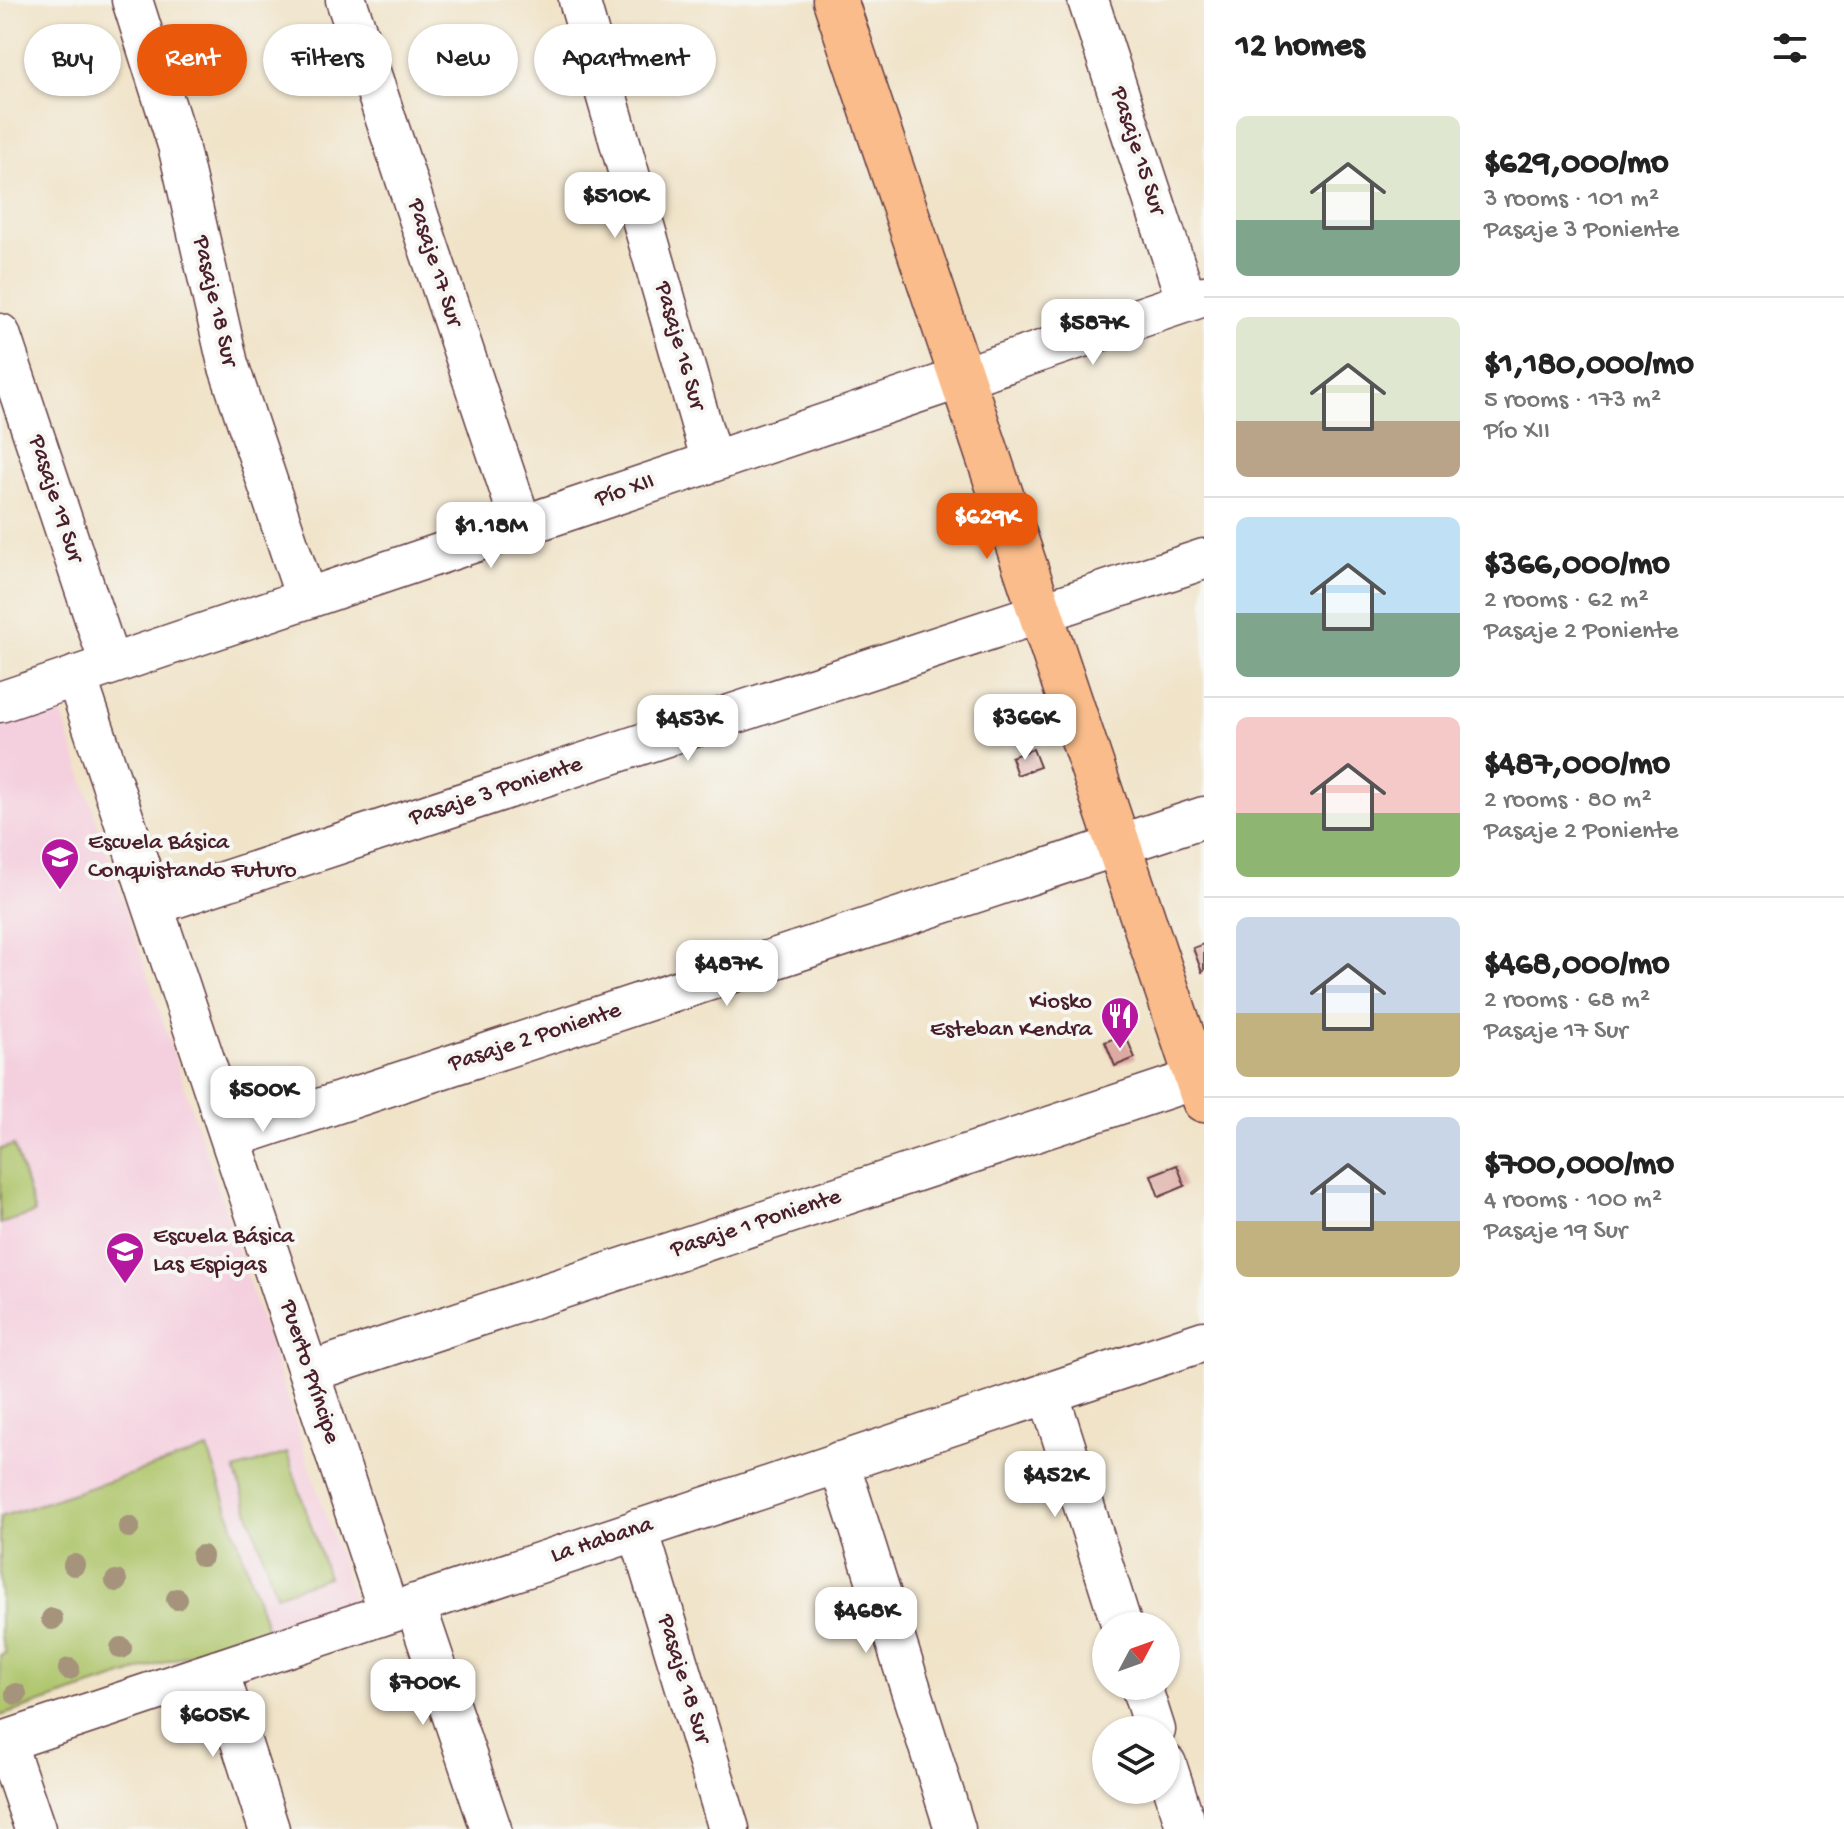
<!DOCTYPE html>
<meta charset="utf-8">
<style>
:root{--surface:#fff;--page:#f2f2f2;--text:#222;--muted:#767676;--line:#e0e0e0;--accent:#ea580c}
body{margin:0;font-family:"Gochi Hand",sans-serif;background:var(--page);color:var(--text);height:100vh;display:flex;flex-direction:column;font-size:30px;white-space:nowrap}
*{box-sizing:border-box;margin:0}
p{font-size:26px;color:var(--muted)}
.icon{flex:none;width:44px;height:44px;fill:none;stroke:currentColor;stroke-width:2;stroke-linecap:round;stroke-linejoin:round}
.map{position:relative;flex:1;overflow:hidden}
.drawer{display:flex;flex-direction:column;background:var(--surface);width:640px}
.drawer>*{flex:none}
.hud{position:absolute;left:24px;top:24px;width:760px;height:72px;display:flex;gap:16px}
.needle{width:52px;rotate:49deg}
.tools{position:absolute;left:1092px;top:1612px;display:grid;gap:16px}
.tools a{display:grid;place-items:center;width:88px;height:88px;border-radius:50%;background:var(--surface);box-shadow:0 2px 6px #0004;font-size:40px}
.price{position:absolute;translate:-50% -68px;padding:0 18px;border-radius:16px;background:#fff;color:#222;font-size:26px;line-height:52px;filter:drop-shadow(0 2px 4px #0008)}
.price::after{content:'';position:absolute;left:50%;top:48px;width:24px;height:18px;margin-left:-12px;background:inherit;clip-path:polygon(0 0,100% 0,50% 100%)}
.price.active{background:var(--accent);color:#fff}
ul{padding:0;list-style:none}
li{display:flex;align-items:center;gap:24px;height:200px;padding:0 32px}
li+li{border-top:2px solid var(--line)}
li span{display:grid;place-items:center;flex:none;width:224px;height:160px;border-radius:12px;color:#555}
li>.icon{margin-inline-start:auto}
span .icon{width:96px;height:96px;fill:#fffc;stroke-width:1}
li b{font-size:34px}
h2{display:flex;justify-content:space-between;align-items:center;height:96px;padding:0 32px;font-size:34px}
.pill{padding:0 28px;border-radius:36px;background:var(--surface);box-shadow:0 2px 6px #0004;font-size:28px;line-height:72px}
.pill.active{background:var(--accent);color:#fff}
main{display:flex;flex:1;min-height:0}
.map>svg:first-child{display:block}
.built{fill:#f4cfde}
.green{fill:#aec56a;stroke:#7c724a;stroke-width:2}
.building{fill:#ddaaa3}
.lines{fill:none;stroke-linecap:round;stroke-linejoin:round}
.minor-casing{stroke:#633c43;stroke-width:43}
.major-casing{stroke:#633c43;stroke-width:47}
.minor{stroke:#fff;stroke-width:40}
.major{stroke:#f9bc8a;stroke-width:44}
.tree{fill:#a5937c}
.labels{text-anchor:middle;dominant-baseline:central;stroke-width:8;stroke-linejoin:round;paint-order:stroke}
.street-label{font-size:24px;fill:#4a1f2b;stroke:#f6f6f2}
.poi-label{font-size:24px;fill:#4a1f2b;stroke:#f6f6f2;text-anchor:start}
</style>
<main>
<div class="map">
<svg width="1204" height="1829" viewBox="0 0 1204 1829">
<rect width="100%" height="100%" fill="#f6f6f2"/>
<filter id="ink" filterUnits="userSpaceOnUse"><feTurbulence type="fractalNoise" baseFrequency=".0125" numOctaves="2"/><feDisplacementMap in="SourceGraphic" scale="16" xChannelSelector="R" yChannelSelector="G"/><feConvolveMatrix kernelMatrix="1 2 1 2 8 2 1 2 1" color-interpolation-filters="sRGB"/></filter>
<filter id="wash" filterUnits="userSpaceOnUse"><feTurbulence type="fractalNoise" baseFrequency=".006" numOctaves="4" result="noise"/><feDisplacementMap in="SourceGraphic" scale="32" xChannelSelector="R" yChannelSelector="G"/><feGaussianBlur stdDeviation="1.8" result="paint"/><feColorMatrix in="noise" values="0 0 0 0 0 0 0 0 0 0 0 0 0 0 0 0 0 1.4 0 .05"/><feComposite in="paint" operator="in"/></filter>
<g filter="url(#wash)">
<rect width="100%" height="100%" fill="#f0e3c8"/>
<path class="built" d="M57,700L354,1601L267,1629L208,1449L0,1517V718Z"/>
<path class="green" d="M14,1145L35,1213L0,1224V1149Z
M208,1449L267,1629L0,1716V1655L6,1653L0,1636V1517Z
M287,1453L328,1577L276,1595L235,1470Z"/>
<g id="blocks">
<path class="building" d="M1033,749L1040,767L1017,775L1011,757Z
M1204,944V971L1202,972L1193,948Z
M1125,1034L1135,1058L1115,1066L1105,1042Z
M1177,1165L1185,1186L1159,1197L1151,1175Z"/>
</g>
</g>
<g filter="url(#ink)">
<use href="#blocks" fill-opacity="0" stroke="#633c43" stroke-width="2"/>
<g class="lines">
<defs>
<path id="minor" d="M132,0L178,145L228,364L306,598
M346,0L522,526
M579,0L712,462
M1088,0L1187,302
M0,334L110,664
M76,676L389,1613
M0,702L1204,296
M153,905L1204,559
M231,1138L1204,817
M309,1372L1204,1076
M1048,1392L1122,1626
M839,1462L955,1829
M638,1529L729,1829
M415,1604L491,1829
M218,1670L269,1829
M1141,1686L1155,1730
M5,1741L35,1829
M0,1743L1204,1341
M1166,1764L1187,1829"/>
<path id="major" d="M835,0L1204,1100"/>
</defs>
<use href="#minor" class="minor-casing"/>
<use href="#major" class="major-casing"/>
<use href="#minor" class="minor"/>
<use href="#major" class="major"/>
</g>
<g class="tree">
<circle cx="129" cy="1527" r="11"/>
<circle cx="202" cy="1556" r="11"/>
<circle cx="74" cy="1565" r="11"/>
<circle cx="116" cy="1581" r="11"/>
<circle cx="177" cy="1599" r="11"/>
<circle cx="52" cy="1619" r="11"/>
<circle cx="121" cy="1648" r="11"/>
<circle cx="69" cy="1669" r="11"/>
<circle cx="16" cy="1694" r="11"/>
</g>
</g>
<defs>
<symbol id="school-pin" viewBox="-11 -11 22 30"><path d="M0 17L-7.5 6A9.5 9.5 0 1 1 7.5 6Z" fill="#b5179e" stroke="#f6f6f2"/><path d="M0-5L7-2L0 1L-7-2ZM-4 1L0 2.5L4 1V4Q0 6-4 4Z" fill="#fff"/></symbol>
<symbol id="restaurant-pin" viewBox="-11 -11 22 30"><path d="M0 17L-7.5 6A9.5 9.5 0 1 1 7.5 6Z" fill="#b5179e" stroke="#f6f6f2"/><path d="M-5-6h1v4h1v-4h1v4h1v-4h1v5L-1.5 .5V6h-2V.5L-5-1ZM5-6V6H3V1.5H1.5Q1.5-4 5-6Z" fill="#fff"/></symbol>
</defs>
<g fill-rule="evenodd">
<use href="#school-pin" x="38" y="835" width="44" height="60"/>
<use href="#restaurant-pin" x="1098" y="994" width="44" height="60"/>
<use href="#school-pin" x="103" y="1229" width="44" height="60"/>
</g>
<g class="labels">
<g class="street-label">
<text transform="translate(1137 151) rotate(72)">Pasaje 15 Sur</text>
<text transform="translate(434 263) rotate(72)">Pasaje 17 Sur</text>
<text transform="translate(214 301) rotate(77)">Pasaje 18 Sur</text>
<text transform="translate(679 346) rotate(74)">Pasaje 16 Sur</text>
<text transform="translate(625 491) rotate(-19)">Pío XII</text>
<text transform="translate(55 499) rotate(72)">Pasaje 19 Sur</text>
<text transform="translate(496 792) rotate(-18)">Pasaje 3 Poniente</text>
<text transform="translate(535 1038) rotate(-18)">Pasaje 2 Poniente</text>
<text transform="translate(756 1224) rotate(-18)">Pasaje 1 Poniente</text>
<text transform="translate(309 1372) rotate(72)">Puerto Príncipe</text>
<text transform="translate(602 1541) rotate(-18)">La Habana</text>
<text transform="translate(683 1679) rotate(73)">Pasaje 18 Sur</text>
</g>
<g class="poi-label">
<text x="88" y="843">Escuela Básica<tspan x="88" dy="28">Conquistando Futuro</tspan></text>
<text x="1092" y="1002" text-anchor="end">Kiosko<tspan x="1092" dy="28">Esteban Kendra</tspan></text>
<text x="153" y="1237">Escuela Básica<tspan x="153" dy="28">Las Espigas</tspan></text>
</g>
</g>
</svg>
<div class="tools">
<a><svg class="needle" viewBox="-14 -14 28 28"><path d="M0-13l5 13h-10z" fill="#e53935"/><path d="M0 13l5-13h-10z" fill="#767676"/></svg></a>
<a><svg class="icon" aria-label="layers" viewBox="0 0 24 24"><path d="M12 4l9 5-9 5-9-5zM3 14l9 5 9-5"/></svg></a>
</div>
<b class="price" style="left:615px;top:240px">$510K</b>
<b class="price" style="left:1093px;top:367px">$587K</b>
<b class="price active" style="left:987px;top:561px">$629K</b>
<b class="price" style="left:491px;top:570px">$1.18M</b>
<b class="price" style="left:1025px;top:762px">$366K</b>
<b class="price" style="left:688px;top:763px">$453K</b>
<b class="price" style="left:727px;top:1008px">$487K</b>
<b class="price" style="left:263px;top:1134px">$500K</b>
<b class="price" style="left:1055px;top:1519px">$452K</b>
<b class="price" style="left:866px;top:1655px">$468K</b>
<b class="price" style="left:423px;top:1727px">$700K</b>
<b class="price" style="left:213px;top:1759px">$605K</b>
<div class="hud">
<a class="pill">Buy</a>
<a class="pill active">Rent</a>
<a class="pill">Filters</a>
<a class="pill">New</a>
<a class="pill">Apartment</a>
</div>
</div>
<section class="drawer">
<h2>12 homes<svg class="icon" aria-label="filters" viewBox="0 0 24 24"><path d="M4 7h16M4 17h16"/><circle cx="9" cy="7" r="2"/><circle cx="15" cy="17" r="2"/></svg></h2>
<ul>
<li><span style="background:linear-gradient(#dfe7d0 65%,#7fa58c 0)"><svg class="icon" aria-label="home" viewBox="0 0 24 24"><path d="M3 11l9-7 9 7M6 9v11h12V9"/></svg></span><div><b>$629,000/mo</b><p>3 rooms · 101 m²</p><p>Pasaje 3 Poniente</p></div></li>
<li><span style="background:linear-gradient(#dfe7d0 65%,#b9a48a 0)"><svg class="icon" aria-label="home" viewBox="0 0 24 24"><path d="M3 11l9-7 9 7M6 9v11h12V9"/></svg></span><div><b>$1,180,000/mo</b><p>5 rooms · 173 m²</p><p>Pío XII</p></div></li>
<li><span style="background:linear-gradient(#bfe0f5 60%,#7fa58c 0)"><svg class="icon" aria-label="home" viewBox="0 0 24 24"><path d="M3 11l9-7 9 7M6 9v11h12V9"/></svg></span><div><b>$366,000/mo</b><p>2 rooms · 62 m²</p><p>Pasaje 2 Poniente</p></div></li>
<li><span style="background:linear-gradient(#f6c9c9 60%,#8fb573 0)"><svg class="icon" aria-label="home" viewBox="0 0 24 24"><path d="M3 11l9-7 9 7M6 9v11h12V9"/></svg></span><div><b>$487,000/mo</b><p>2 rooms · 80 m²</p><p>Pasaje 2 Poniente</p></div></li>
<li><span style="background:linear-gradient(#c9d6e8 60%,#c2b280 0)"><svg class="icon" aria-label="home" viewBox="0 0 24 24"><path d="M3 11l9-7 9 7M6 9v11h12V9"/></svg></span><div><b>$468,000/mo</b><p>2 rooms · 68 m²</p><p>Pasaje 17 Sur</p></div></li>
<li><span style="background:linear-gradient(#c9d6e8 65%,#c2b280 0)"><svg class="icon" aria-label="home" viewBox="0 0 24 24"><path d="M3 11l9-7 9 7M6 9v11h12V9"/></svg></span><div><b>$700,000/mo</b><p>4 rooms · 100 m²</p><p>Pasaje 19 Sur</p></div></li>
</ul>
</section>
</main>
